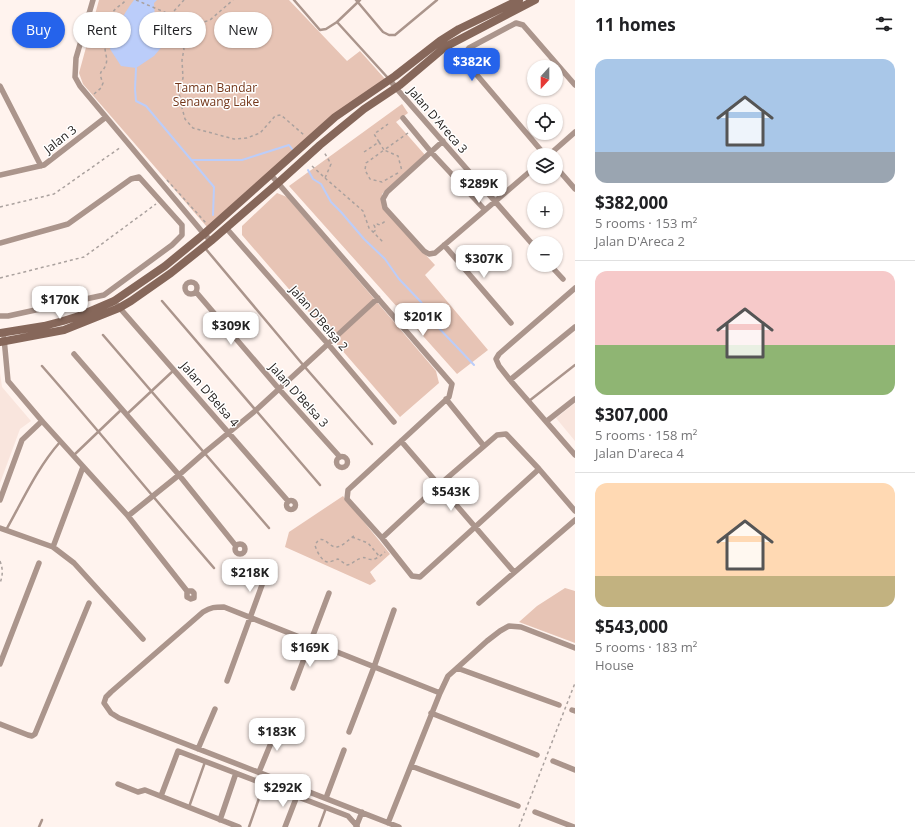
<!DOCTYPE html>
<meta charset="utf-8">
<style>
:root{--surface:#fff;--page:#f2f2f2;--text:#202124;--muted:#757577;--line:#e0e0e0;--accent:#2563eb}
body{margin:0;font-family:"Open Sans",sans-serif;background:var(--page);color:var(--text);height:100vh;display:flex;flex-direction:column;font-size:15px;white-space:nowrap}
*{box-sizing:border-box;margin:0}
p{font-size:13px;color:var(--muted)}
.icon{flex:none;width:22px;height:22px;fill:none;stroke:currentColor;stroke-width:2;stroke-linecap:round;stroke-linejoin:round}
.map{position:relative;flex:1;overflow:hidden}
.sheet{display:flex;flex-direction:column;background:var(--surface);width:340px}
.sheet>*{flex:none}
.top-card{position:absolute;left:12px;top:12px;width:380px;height:36px;display:flex;gap:8px}
.needle{width:26px;rotate:201deg}
.tools{position:absolute;left:527px;top:60px;display:grid;gap:8px}
.tools a{display:grid;place-items:center;width:36px;height:36px;border-radius:50%;background:var(--surface);box-shadow:0 1px 3px #0004;font-size:20px}
.price{position:absolute;translate:-50% -34px;padding:0 9px;border-radius:8px;background:#fff;color:#222;font-size:13px;line-height:26px;filter:drop-shadow(0 1px 2px #0008)}
.price::after{content:'';position:absolute;left:50%;top:24px;width:12px;height:9px;margin-left:-6px;background:inherit;clip-path:polygon(0 0,100% 0,50% 100%)}
.price.selected{background:var(--accent);color:#fff}
ul{padding:0;list-style:none}
li{display:grid;align-content:center;gap:8px;height:212px;padding:0 20px}
li+li{border-top:1px solid var(--line)}
li span{display:grid;place-items:center;height:124px;border-radius:12px;color:#555}
li>.icon{margin-inline-start:auto}
span .icon{width:72px;height:72px;fill:#fffc;stroke-width:1}
li b{font-size:17px}
h2{display:flex;justify-content:space-between;align-items:center;height:48px;padding:0 20px;font-size:17px}
.chip{padding:0 14px;border-radius:18px;background:var(--surface);box-shadow:0 1px 3px #0004;font-size:14px;line-height:36px}
.chip.selected{background:var(--accent);color:#fff}
main{display:flex;flex:1;min-height:0}
.map>svg:first-child{display:block}
.built{fill:#f9e5dd}
.green{fill:#e7c4b5}
.water{fill:#bbcdfa}
.lines{fill:none;stroke-linecap:round;stroke-linejoin:round}
.stream{stroke:#bbcdfa;stroke-width:2}
.path{stroke:#aaa19e;stroke-width:1.5;stroke-dasharray:3 3;stroke-linecap:butt}
.lane{stroke:#ab958c;stroke-width:2.5}
.street{stroke:#ab958c;stroke-width:5.5}
.secondary{stroke:#86675a;stroke-width:8}
.labels{text-anchor:middle;dominant-baseline:central;stroke-width:3;stroke-linejoin:round;paint-order:stroke}
.park-label{font-size:12px;fill:#733619;stroke:#fff}
.street-label{font-size:12px;fill:#262220;stroke:#fff}
</style>
<main>
<div class="map">
<svg width="575" height="827" viewBox="0 0 575 827">
<rect width="100%" height="100%" fill="#fff3ee"/>
<path class="built" d="M0,373L2,387L31,421L20,429L0,483Z
M575,403V441L556,418Z"/>
<path class="green" d="M99,0H289L347,61L360,51L385,79L207,227L83,84L79,73Z
M402,104L408,113L396,122L425,155L382,194V204L387,213L435,265L425,275L488,350L457,374L289,186Z
M277,193L287,197L436,371L439,383L400,417L242,235V226Z
M343,496L390,554L370,572L376,581L370,585L285,547L289,532Z
M565,588L575,591V643L519,622L537,606Z"/>
<path class="water" d="M134,0H157L154,3L155,19L164,28L165,43L154,56L136,68L121,66L110,49C116,31 122,15 134,0Z"/>
<g class="lines">
<path class="stream" d="M136,68L135,89L136,101L146,106L214,187L213,215
M191,160H242L289,145L292,149
M308,170L313,179L321,184L331,202L341,212L364,239L385,259L399,279L421,302L435,324L474,365"/>
<path class="path" d="M136,0L169,14L184,49L182,60L183,78L179,92L181,104L185,119L193,128L234,139L247,138L260,133L275,116L281,115L304,135
M169,14L173,12L184,0
M176,31L210,20L233,0
M94,94L101,88L103,83C97,69 103,74 106,64C108,59 105,53 105,48C104,41 109,37 110,31C111,26 109,19 111,15C116,6 121,6 126,0
M379,142L374,134L388,124
M364,152L379,142L384,150L408,133
M312,166L325,178L331,164L324,152
M398,173L382,182L370,179L365,170L366,163L384,150L398,156L402,171
M325,178L363,211L369,228L384,243
M167,180L206,223
M0,207L54,194L121,147
M373,232L376,230L374,225L377,224L380,225L387,220
M0,278L84,257L156,204
M354,536C349,539 343,546 337,547C328,548 323,531 315,545C316,550 322,562 328,562C331,562 335,560 338,559L347,565C353,564 356,559 362,558C365,557 365,558 368,559C375,561 380,556 385,552
M352,537L368,543L379,556
M0,561C3,569 3,575 0,583
M519,827L575,683"/>
<path class="lane" d="M294,0L320,30L326,29L337,22
M356,0L383,32L389,35H395L437,0
M360,0L337,22L388,78
M205,248L304,366L372,444
M162,301L320,485
M103,335L269,528
M42,366C100,432 156,501 214,568
M529,401L575,365
M127,414L174,370
M74,455L121,410
M6,530C23,500 37,468 60,442
M189,807L205,762
M39,827L42,820
M249,827L264,784
M319,827L326,808"/>
<path class="street" d="M93,0L76,58L75,77L80,86L106,117L204,234L211,241
M390,80L396,88L534,246
M0,86L41,166
M403,118L431,152L485,210
M443,141L387,192L383,199L385,208L424,251L429,254L435,253L534,168
M545,155L465,61V53L469,48L516,23L523,25L575,85
M549,155L575,132
M556,167L575,189
M0,175L44,165L106,117
M271,175L452,384L449,397L348,490L347,499L382,538L412,576L420,577L539,469
M227,229L328,344L394,422
M0,243L68,224L131,179L139,177L182,225V235L172,245L104,295L8,316H0
M444,245L511,323
M550,265L563,279
M185 288a6 6 0 1 1 12 0a6 6 0 1 1-12 0Z
M575,288L499,354L496,359L499,366L510,380L575,455
M196,292L279,389L340,457
M118,306L288,501
M4,338L8,381L42,421L128,516L187,591V597L191,599L194,598V593L192,591H187
M74,354L179,475L236,546
M510,380L575,327
M446,399L484,446
M547,421L575,399
M401,441L514,572
M336.5 462a5.5 5.5 0 1 1 11 0a5.5 5.5 0 1 1-11 0Z
M83,467L53,547L74,563L143,639
M0,500L22,440L42,421
M286.5 505a4.5 4.5 0 1 1 9 0a4.5 4.5 0 1 1-9 0Z
M128,516L179,475L204,453L255,411L378,298
M0,528L53,547
M382,538L439,485L497,435L506,434L539,469L575,511
M235 549a5 5 0 1 1 10 0a5 5 0 1 1-10 0Z
M479,603L575,520
M0,664L39,563
M457,668L559,705
M227,681L266,574
M293,688L329,593
M572,710L575,711
M431,713L537,755
M0,724L28,735L32,736L35,734L89,603
M349,732L374,667L394,610
M198,749L215,709
M553,761L575,770
M411,766L518,806
M259,772L278,726
M118,784L138,792L145,790L239,827
M161,796L178,751L348,816L357,826
M326,798L344,750
M535,812L574,827
M220,820L236,773
M388,823L440,693L448,676L457,668L487,641L500,631L509,626L521,627L575,648
M285,827L297,796
M356,827L362,812
M399,827L119,718L111,713L104,703L106,697L111,692L203,612C211,607 215,607 224,607L440,693"/>
<path class="secondary" d="M0,333L44,326L63,321L79,316L114,301L165,266L204,234L335,117L395,76L440,41L459,29L519,0
M0,342L64,330L119,308L131,301L171,273L211,241L278,183L320,145L364,109L400,85L445,47L535,0"/>
</g>
<g class="labels">
<g class="park-label">
<text x="216" y="87">Taman Bandar<tspan x="216" dy="14">Senawang Lake</tspan></text>
</g>
<g class="street-label">
<text transform="translate(438 120) rotate(49)">Jalan D'Areca 3</text>
<text transform="translate(60 139) rotate(-38)">Jalan 3</text>
<text transform="translate(319 318) rotate(49)">Jalan D'Belsa 2</text>
<text transform="translate(210 394) rotate(49)">Jalan D'Belsa 4</text>
<text transform="translate(299 395) rotate(48)">Jalan D'Belsa 3</text>
</g>
</g>
</svg>
<div class="tools">
<a><svg class="needle" viewBox="-14 -14 28 28"><path d="M0-13l5 13h-10z" fill="#e53935"/><path d="M0 13l5-13h-10z" fill="#757577"/></svg></a>
<a><svg class="icon" aria-label="locate" viewBox="0 0 24 24"><circle cx="12" cy="12" r="6"/><path d="M12 2v4M12 18v4M2 12h4M18 12h4"/></svg></a>
<a><svg class="icon" aria-label="layers" viewBox="0 0 24 24"><path d="M12 4l9 5-9 5-9-5zM3 14l9 5 9-5"/></svg></a>
<a>+</a>
<a>−</a>
</div>
<b class="price selected" style="left:472px;top:82px">$382K</b>
<b class="price" style="left:479px;top:204px">$289K</b>
<b class="price" style="left:484px;top:279px">$307K</b>
<b class="price" style="left:60px;top:320px">$170K</b>
<b class="price" style="left:423px;top:337px">$201K</b>
<b class="price" style="left:231px;top:346px">$309K</b>
<b class="price" style="left:451px;top:512px">$543K</b>
<b class="price" style="left:250px;top:593px">$218K</b>
<b class="price" style="left:310px;top:668px">$169K</b>
<b class="price" style="left:277px;top:752px">$183K</b>
<b class="price" style="left:283px;top:808px">$292K</b>
<div class="top-card">
<a class="chip selected">Buy</a>
<a class="chip">Rent</a>
<a class="chip">Filters</a>
<a class="chip">New</a>
</div>
</div>
<section class="sheet">
<h2>11 homes<svg class="icon" aria-label="filters" viewBox="0 0 24 24"><path d="M4 7h16M4 17h16"/><circle cx="9" cy="7" r="2"/><circle cx="15" cy="17" r="2"/></svg></h2>
<ul>
<li><span style="background:linear-gradient(#a9c7e8 75%,#9aa5b1 0)"><svg class="icon" aria-label="home" viewBox="0 0 24 24"><path d="M3 11l9-7 9 7M6 9v11h12V9"/></svg></span><div><b>$382,000</b><p>5 rooms · 153 m²</p><p>Jalan D'Areca 2</p></div></li>
<li><span style="background:linear-gradient(#f6c9c9 60%,#8fb573 0)"><svg class="icon" aria-label="home" viewBox="0 0 24 24"><path d="M3 11l9-7 9 7M6 9v11h12V9"/></svg></span><div><b>$307,000</b><p>5 rooms · 158 m²</p><p>Jalan D'areca 4</p></div></li>
<li><span style="background:linear-gradient(#ffd9b3 75%,#c2b280 0)"><svg class="icon" aria-label="home" viewBox="0 0 24 24"><path d="M3 11l9-7 9 7M6 9v11h12V9"/></svg></span><div><b>$543,000</b><p>5 rooms · 183 m²</p><p>House</p></div></li>
</ul>
</section>
</main>
